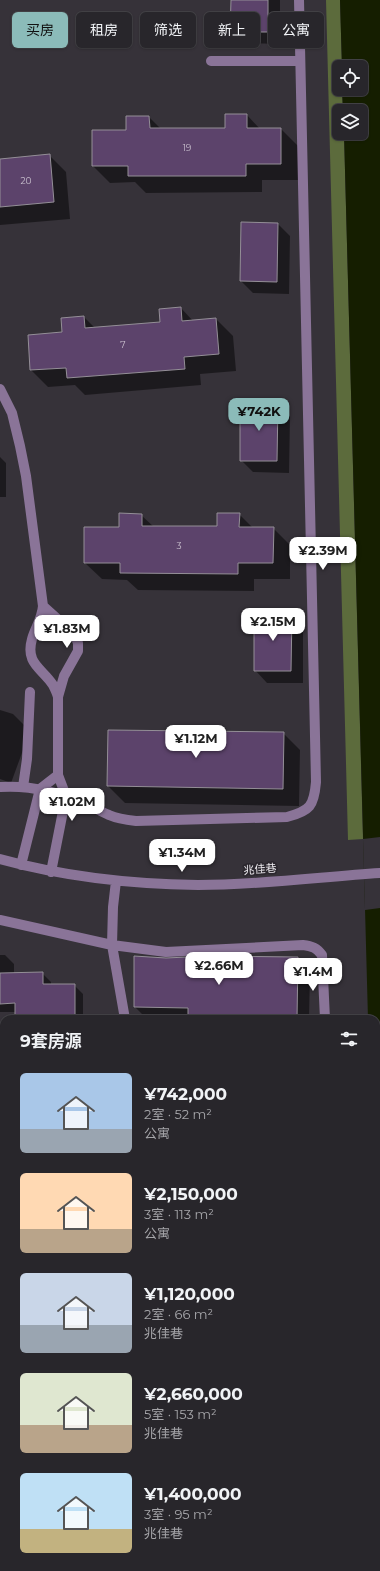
<!DOCTYPE html>
<html lang="zh">
<meta charset="utf-8">
<style>
:root{--surface:#28262b;--page:#302e33;--text:#f1f3f6;--muted:#a5a5a9;--line:#444347;--accent:#8bbbb9}
body{margin:0;font-family:Montserrat,"Noto Sans SC",sans-serif;background:var(--page);color:var(--text);height:100vh;display:flex;flex-direction:column;font-size:15px;white-space:nowrap}
*{box-sizing:border-box;margin:0}
p{font-size:13px;color:var(--muted)}
.icon{flex:none;width:22px;height:22px;fill:none;stroke:currentColor;stroke-width:2;stroke-linecap:round;stroke-linejoin:round}
.map{position:relative;flex:1;overflow:hidden}
.drawer{position:absolute;left:0px;top:1015px;width:380px;height:556px;display:flex;flex-direction:column;background:var(--surface);border-radius:12px 12px 0 0;box-shadow:0 1px 3px #0004,0 0 0 1px var(--line)}
.drawer>*{flex:none}
.guide{position:absolute;left:12px;top:12px;width:356px;height:36px;display:flex;gap:8px}
.controls{position:absolute;left:332px;top:60px;display:grid;gap:8px}
.controls a{display:grid;place-items:center;width:36px;height:36px;border-radius:6px;background:var(--surface);box-shadow:0 1px 3px #0004,0 0 0 1px var(--line);font-size:20px}
.price{position:absolute;translate:-50% -34px;padding:0 9px;border-radius:8px;background:#fff;color:#222;font-size:13px;line-height:26px;filter:drop-shadow(0 1px 2px #0008)}
.price::after{content:'';position:absolute;left:50%;top:24px;width:12px;height:9px;margin-left:-6px;background:inherit;clip-path:polygon(0 0,100% 0,50% 100%)}
.price.selected{background:var(--accent);color:#111}
ul{padding:0;list-style:none}
li{display:flex;align-items:center;gap:12px;height:100px;padding:0 20px}
li span{display:grid;place-items:center;flex:none;width:112px;height:80px;border-radius:6px;color:#555}
li>.icon{margin-inline-start:auto}
span .icon{width:48px;height:48px;fill:#fffc;stroke-width:1}
li b{font-size:17px}
h2{display:flex;justify-content:space-between;align-items:center;height:48px;padding:0 20px;font-size:17px}
.pill{padding:0 14px;border-radius:6px;background:var(--surface);box-shadow:0 1px 3px #0004,0 0 0 1px var(--line);font-size:14px;line-height:36px}
.pill.selected{background:var(--accent);color:#111}
.map>svg:first-child{display:block}
.forest{fill:#5c6b3c}
.water{fill:#151e00}
.pier{fill:#363239}
.shadow{fill:#0007}
.building{fill:#5c436b;stroke:#948f97}
.lines{fill:none;stroke-linecap:round;stroke-linejoin:round}
.minor{stroke:#8a7498;stroke-width:10}
.labels{text-anchor:middle;dominant-baseline:central;stroke-width:3.5;stroke-linejoin:round;paint-order:stroke}
.number-label{font-size:9px;fill:#c9c0ce}
.street-label{font-size:11px;fill:#edeaef;stroke:#2c282f}
</style>
<div class="map">
<svg width="380" height="1571" viewBox="0 0 380 1571">
<rect width="100%" height="100%" fill="#363239"/>
<path class="forest" d="M326,0H340L342,67H339V89H342L343,111H339V133H344L363,839L348,840Z"/>
<path class="water" d="M340,0H380V1443L376,1297V1019H368L344,133H361V111H343L342,89H361V67H342Z"/>
<path class="pier" d="M380,837V908L365,910L363,839Z"/>
<path class="shadow" d="M232,0H280V44L244,43L231,31Z
M247,115L260,129H281L298,146V180H262V192L146,193L135,182L110,183L93,166L127,131L149,117L161,129H226Z
M49,155L66,172L70,219L0,225V160Z
M278,224L290,236L289,294L253,293L241,281Z
M181,308L193,321L216,319L233,336L236,371L200,374L201,385L85,395L75,385L48,387L31,370L29,336L63,333L84,317L95,328L161,323Z
M277,404L290,416L289,473L253,472L241,460Z
M0,457L6,463V497H0Z
M239,514L253,528H273L290,545V579H254V591L138,590L127,580L102,579L85,563L120,528L141,515L154,527H218Z
M291,614L303,626V683H267L255,670Z
M0,710L13,714L30,731L11,783L0,779Z
M109,731L283,733L300,750L299,806L125,803L108,786Z
M0,955H5L14,964V974L42,973L51,982V985H74L83,994V1019H16V1012H0Z
M297,958L310,971L309,1019H147L135,1007L166,959Z
M0,1079H4V1137L0,1138Z
M0,1186H4V1244L0,1245Z
M4,1285V1340H0V1286Z
M0,1379H4V1436L0,1437Z
M0,1477H4V1534L0,1535Z"/>
<path class="building" d="M231,0H268V32H230Z
M225,114H247V128H281V164H246V176H128V166H92V130H126V116H149L150,128H225Z
M50,154L54,202L0,207V159Z
M241,222L278,223L277,282L240,281Z
M181,307L182,321L216,318L219,354L184,357L185,369L67,378L66,368L30,370L28,335L62,332L61,318L84,316L85,328L160,322L159,309Z
M240,402L278,403L277,461H240Z
M119,513L142,514V526H217V513H240L239,527H274L273,563H238V574L120,573V563H84V527H119Z
M254,612L292,613L291,671H254Z
M108,730L284,732L283,789L107,786Z
M134,956L166,958L208,956L298,957L297,1019H188V1008L134,1007Z
M43,972V984H75V1019H15V1003L0,1004V973Z"/>
<g class="lines">
<path class="minor" d="M211,61H300
M0,389L12,413L20,446L26,476L43,606C42,619 35,628 32,639C25,664 42,668 53,685C55,689 57,693 58,697
M43,606L74,634L78,643V651L64,676L58,697V775L66,796L51,872
M0,787C30,785 59,792 87,804C95,807 101,812 109,815C118,819 127,820 136,821L287,817C310,811 314,806 316,782L299,0
M23,787L27,759L30,692
M0,859C65,877 131,884 198,885C259,885 320,877 380,873
M21,865L40,789L58,775
M116,881L113,907L112,945L125,1019
M0,920L112,945L166,952L303,945C312,946 317,948 322,955L325,1019
M138,1567V1571
M30,1571L82,1567"/>
</g>
<g class="labels">
<g class="number-label">
<text x="187" y="147">19</text>
<text x="26" y="180">20</text>
<text x="123" y="344">7</text>
<text x="179" y="545">3</text>
</g>
<g class="street-label">
<text transform="translate(260 869) rotate(-4)">兆佳巷</text>
</g>
</g>
</svg>
<div class="controls">
<a><svg class="icon" aria-label="locate" viewBox="0 0 24 24"><circle cx="12" cy="12" r="6"/><path d="M12 2v4M12 18v4M2 12h4M18 12h4"/></svg></a>
<a><svg class="icon" aria-label="layers" viewBox="0 0 24 24"><path d="M12 4l9 5-9 5-9-5zM3 14l9 5 9-5"/></svg></a>
</div>
<b class="price selected" style="left:259px;top:432px">¥742K</b>
<b class="price" style="left:323px;top:571px">¥2.39M</b>
<b class="price" style="left:273px;top:642px">¥2.15M</b>
<b class="price" style="left:67px;top:649px">¥1.83M</b>
<b class="price" style="left:196px;top:759px">¥1.12M</b>
<b class="price" style="left:72px;top:822px">¥1.02M</b>
<b class="price" style="left:182px;top:873px">¥1.34M</b>
<b class="price" style="left:219px;top:986px">¥2.66M</b>
<b class="price" style="left:313px;top:992px">¥1.4M</b>
<div class="guide">
<a class="pill selected">买房</a>
<a class="pill">租房</a>
<a class="pill">筛选</a>
<a class="pill">新上</a>
<a class="pill">公寓</a>
</div>
<section class="drawer">
<h2>9套房源<svg class="icon" aria-label="filters" viewBox="0 0 24 24"><path d="M4 7h16M4 17h16"/><circle cx="9" cy="7" r="2"/><circle cx="15" cy="17" r="2"/></svg></h2>
<ul>
<li><span style="background:linear-gradient(#a9c7e8 70%,#9aa5b1 0)"><svg class="icon" aria-label="home" viewBox="0 0 24 24"><path d="M3 11l9-7 9 7M6 9v11h12V9"/></svg></span><div><b>¥742,000</b><p>2室 · 52 m²</p><p>公寓</p></div></li>
<li><span style="background:linear-gradient(#ffd9b3 70%,#b9a48a 0)"><svg class="icon" aria-label="home" viewBox="0 0 24 24"><path d="M3 11l9-7 9 7M6 9v11h12V9"/></svg></span><div><b>¥2,150,000</b><p>3室 · 113 m²</p><p>公寓</p></div></li>
<li><span style="background:linear-gradient(#c9d6e8 65%,#9aa5b1 0)"><svg class="icon" aria-label="home" viewBox="0 0 24 24"><path d="M3 11l9-7 9 7M6 9v11h12V9"/></svg></span><div><b>¥1,120,000</b><p>2室 · 66 m²</p><p>兆佳巷</p></div></li>
<li><span style="background:linear-gradient(#dfe7d0 65%,#b9a48a 0)"><svg class="icon" aria-label="home" viewBox="0 0 24 24"><path d="M3 11l9-7 9 7M6 9v11h12V9"/></svg></span><div><b>¥2,660,000</b><p>5室 · 153 m²</p><p>兆佳巷</p></div></li>
<li><span style="background:linear-gradient(#bfe0f5 70%,#c2b280 0)"><svg class="icon" aria-label="home" viewBox="0 0 24 24"><path d="M3 11l9-7 9 7M6 9v11h12V9"/></svg></span><div><b>¥1,400,000</b><p>3室 · 95 m²</p><p>兆佳巷</p></div></li>
</ul>
</section>
</div>
